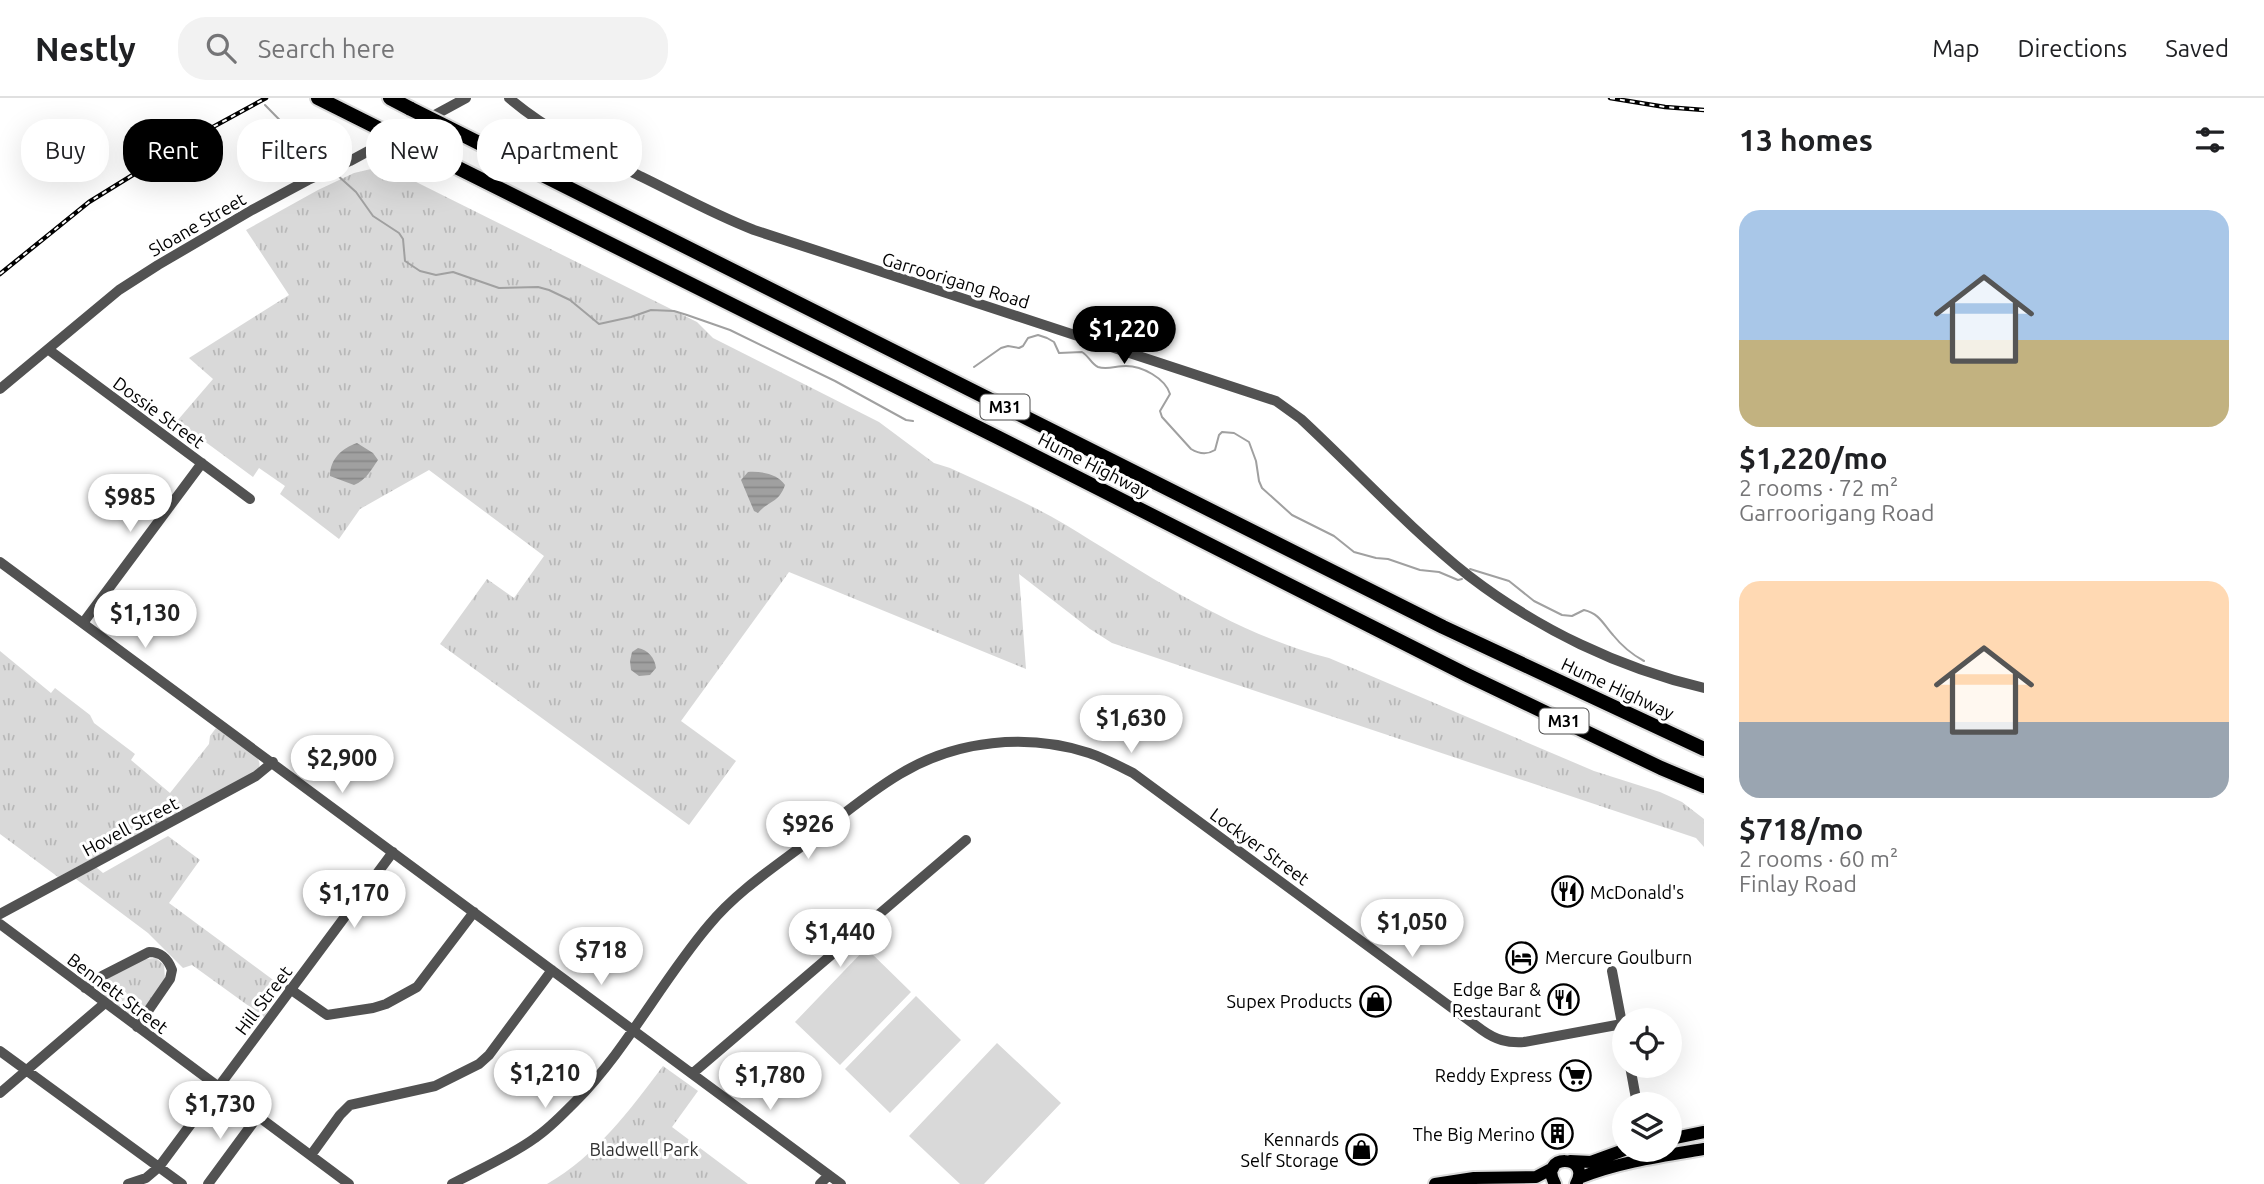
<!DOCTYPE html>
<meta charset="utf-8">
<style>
:root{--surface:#fff;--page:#f2f2f2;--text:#202124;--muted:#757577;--line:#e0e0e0;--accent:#000}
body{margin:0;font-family:Ubuntu,sans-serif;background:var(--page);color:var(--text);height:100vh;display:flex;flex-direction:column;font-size:26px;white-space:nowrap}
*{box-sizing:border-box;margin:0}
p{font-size:23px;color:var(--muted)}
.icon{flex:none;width:38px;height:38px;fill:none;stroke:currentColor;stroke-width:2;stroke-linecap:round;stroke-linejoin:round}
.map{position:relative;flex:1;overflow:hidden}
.drawer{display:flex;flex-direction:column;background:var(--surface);width:560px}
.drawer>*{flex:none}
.guide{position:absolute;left:21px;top:21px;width:665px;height:63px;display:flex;gap:14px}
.fabs{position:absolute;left:1612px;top:910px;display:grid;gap:14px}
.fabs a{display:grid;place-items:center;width:70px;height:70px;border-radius:50%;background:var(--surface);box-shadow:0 7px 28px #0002;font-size:35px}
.price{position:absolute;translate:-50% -60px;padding:0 16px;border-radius:24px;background:#fff;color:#222;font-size:23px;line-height:46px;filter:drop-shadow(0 2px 4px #0008)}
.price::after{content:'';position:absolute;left:50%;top:42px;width:21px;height:16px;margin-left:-10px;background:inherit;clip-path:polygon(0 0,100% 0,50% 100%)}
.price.current{background:var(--accent);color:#fff}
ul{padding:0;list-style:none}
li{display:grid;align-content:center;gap:14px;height:371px;padding:0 35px}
li span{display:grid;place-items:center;height:217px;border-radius:21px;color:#555}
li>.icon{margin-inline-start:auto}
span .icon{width:126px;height:126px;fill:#fffc;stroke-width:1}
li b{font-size:30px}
h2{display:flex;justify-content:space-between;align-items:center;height:84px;padding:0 35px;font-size:30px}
.chip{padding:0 24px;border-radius:28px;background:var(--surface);box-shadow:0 7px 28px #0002;font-size:24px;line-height:63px}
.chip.current{background:var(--accent);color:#fff}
header{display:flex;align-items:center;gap:42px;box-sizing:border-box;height:98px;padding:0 35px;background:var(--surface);border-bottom:2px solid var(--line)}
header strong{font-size:33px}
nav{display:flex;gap:38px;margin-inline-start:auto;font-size:24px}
.search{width:490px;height:63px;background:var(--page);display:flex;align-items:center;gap:18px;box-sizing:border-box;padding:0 24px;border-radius:28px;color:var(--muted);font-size:26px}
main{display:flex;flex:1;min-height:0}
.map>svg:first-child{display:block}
.grass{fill:url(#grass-tufts)}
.pitch{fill:#d9d9d9}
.water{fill:url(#water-rules)}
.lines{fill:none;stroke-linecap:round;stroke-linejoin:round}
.stream{stroke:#a0a0a0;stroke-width:2}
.major-casing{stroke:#dbdbdb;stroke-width:16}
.highway-casing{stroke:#dbdbdb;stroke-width:18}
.minor{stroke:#525252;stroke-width:10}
.major{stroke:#000;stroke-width:12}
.highway{stroke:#000;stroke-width:14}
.rail-casing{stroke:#000;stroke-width:4.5}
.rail{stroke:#fff;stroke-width:2;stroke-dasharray:5;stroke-linecap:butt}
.highway-bridge-casing{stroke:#dbdbdb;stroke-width:18;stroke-linecap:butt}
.highway-bridge{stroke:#000;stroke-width:14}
.labels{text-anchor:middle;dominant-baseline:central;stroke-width:6;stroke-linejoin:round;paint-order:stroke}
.shield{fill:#fff;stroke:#4c4c4c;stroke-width:2}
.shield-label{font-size:16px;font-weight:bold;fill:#000}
.street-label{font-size:18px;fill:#000;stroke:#fff}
.poi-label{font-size:18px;fill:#000;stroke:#fff;text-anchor:end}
.park-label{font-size:18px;fill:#303030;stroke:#fff}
</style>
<header>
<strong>Nestly</strong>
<div class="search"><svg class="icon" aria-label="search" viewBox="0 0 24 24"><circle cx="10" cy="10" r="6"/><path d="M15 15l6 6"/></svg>Search here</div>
<nav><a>Map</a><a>Directions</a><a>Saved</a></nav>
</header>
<main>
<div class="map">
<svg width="1704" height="1086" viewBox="0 0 1704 1086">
<defs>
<pattern id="grass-tufts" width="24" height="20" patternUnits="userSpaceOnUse" patternTransform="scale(1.75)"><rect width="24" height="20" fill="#d9d9d9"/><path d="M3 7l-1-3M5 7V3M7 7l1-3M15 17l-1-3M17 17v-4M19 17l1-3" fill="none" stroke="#b8b8b8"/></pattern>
<pattern id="water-rules" width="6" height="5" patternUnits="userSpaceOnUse" patternTransform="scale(1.75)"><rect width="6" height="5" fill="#a0a0a0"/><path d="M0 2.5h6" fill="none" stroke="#888"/></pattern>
</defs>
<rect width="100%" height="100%" fill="#fff"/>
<path class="grass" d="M384,68L697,224L713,240L879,324L934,365L950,370C989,388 1029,405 1066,427C1148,477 1234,536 1329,560L1594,673L1660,694L1682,704L1704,721V749L1696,740L1112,545L1090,531L1019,476L1026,571L789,474L681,623L736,663L689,727L440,546L487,481L514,500L544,458L429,372L360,411L339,441L280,396L285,388L259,370L253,379L177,323L213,281L189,260L289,197L246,132L318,92L354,75Z
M0,553L51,595L55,590L90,617L94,625L135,656L131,662L170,695L209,646L210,638L216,630L256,658C260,664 261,667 257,673L58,779L0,736Z
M168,738L200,762L169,805L280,887L263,909L268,913L264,919L192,867L183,870L148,835L76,781L96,769L103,775Z
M156,860L164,867L165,881L141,915L132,918L101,896L100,887L104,882L145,861Z
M663,968L698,993L672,1029L748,1086H547C596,1058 630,1012 663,968Z"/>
<path class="pitch" d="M866,850L911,894L840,967L795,924Z
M916,898L961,942L890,1015L845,971Z
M997,945L1061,1005L984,1086H960L909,1038Z"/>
<path class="water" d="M357,345L373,355L378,362C371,372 366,382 354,387L330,378C330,361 342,350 357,345Z
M748,374C761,373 778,376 785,387C779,405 768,403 758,415L754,413L741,382Z
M638,550C648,552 655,560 656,570L650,577L639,578L631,572L630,563L632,554Z"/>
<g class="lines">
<path class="stream" d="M265,7L317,60L328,67
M336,76L356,94L373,118L399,135L403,141L405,163L420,173L436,177L453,174L499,190L538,189L549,192L570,202L599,226L631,219L651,212L674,213L687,217L730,232L835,283L906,322L913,323
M974,269L1001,250L1008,248L1019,250L1023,248L1028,240L1038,237L1047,240L1054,244L1059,255L1082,254C1089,258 1091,266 1098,269C1107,272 1116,268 1126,268C1142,268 1165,280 1170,296L1160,313L1162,319L1191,351C1199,356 1207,357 1215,352L1219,337L1222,334L1234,335L1249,344L1256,363L1259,383L1262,390L1292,417L1334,438L1354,454L1376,460L1388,461L1420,472L1439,474L1458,482L1462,481
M1470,471L1509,483L1534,503L1562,517L1572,518L1584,512C1600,516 1603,526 1613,537C1621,547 1633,557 1644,563"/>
<defs>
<path id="major" d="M1670,1041L1704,1034
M1570,1063L1591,1064L1624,1052
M1579,1080C1618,1064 1662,1058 1704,1051
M1435,1086L1474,1080L1536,1079L1553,1070
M1555,1086C1537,1055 1593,1056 1576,1086"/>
<path id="highway" d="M318,0L380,31
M390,0L411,11
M447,29L1443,529L1704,651
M420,51L999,340L1467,577L1661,670L1704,688"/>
</defs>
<use href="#major" class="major-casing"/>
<use href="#highway" class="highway-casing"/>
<path class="minor" d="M509,0C549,34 596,56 642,79C679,97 715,117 754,132L1276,303L1301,321C1357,373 1409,430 1469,478C1538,531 1619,570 1704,590
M49,252L250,401
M0,291L119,192L158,167L252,112L308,82L350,63L466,0
M0,464L841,1086
M83,525L202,365
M0,816L256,678L273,664
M0,826L349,1086
M1612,873L1624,936
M85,890L102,878L149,854C162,854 168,861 172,872L170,881L137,929
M290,891L327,917L373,910L386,906L417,889L474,814
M0,953L182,1086
M1630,968L1637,1006
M693,975L966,742
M0,995L105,905
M311,1057L340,1017L350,1007L435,988L479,966L489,957L552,872
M128,1086L146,1080L159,1069L393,754
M208,1086L258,1018
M452,1086C478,1072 512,1057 535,1040C550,1030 562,1017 575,1004C626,953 662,882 709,827C737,793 776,768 810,742C840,719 868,695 900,676C956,642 1027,635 1089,655C1104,660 1119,668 1133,675L1482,932C1496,942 1507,945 1524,944L1622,926
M820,1086L829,1077"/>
<use href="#major" class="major"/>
<use href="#highway" class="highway"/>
<defs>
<path id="rail" d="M1610,0L1665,9L1704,12
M0,176L89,104L191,41L266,0"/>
</defs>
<use href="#rail" class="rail-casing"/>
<use href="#rail" class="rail"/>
<defs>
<path id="highway-bridge" d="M411,11L447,29
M380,31L420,51"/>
</defs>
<use href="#highway-bridge" class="highway-bridge-casing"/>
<use href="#highway-bridge" class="highway-bridge"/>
</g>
<defs>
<symbol id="restaurant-ring" viewBox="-11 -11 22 22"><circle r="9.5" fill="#fff" stroke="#000" stroke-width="1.5"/><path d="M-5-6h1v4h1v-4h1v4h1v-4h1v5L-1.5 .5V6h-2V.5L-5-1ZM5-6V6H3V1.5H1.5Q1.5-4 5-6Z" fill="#000"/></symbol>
<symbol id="hotel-ring" viewBox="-11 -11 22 22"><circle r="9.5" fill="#fff" stroke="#000" stroke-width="1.5"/><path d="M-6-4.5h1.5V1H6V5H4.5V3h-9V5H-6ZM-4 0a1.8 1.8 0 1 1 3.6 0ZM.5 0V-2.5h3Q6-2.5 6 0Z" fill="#000"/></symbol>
<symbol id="shop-ring" viewBox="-11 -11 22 22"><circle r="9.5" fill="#fff" stroke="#000" stroke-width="1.5"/><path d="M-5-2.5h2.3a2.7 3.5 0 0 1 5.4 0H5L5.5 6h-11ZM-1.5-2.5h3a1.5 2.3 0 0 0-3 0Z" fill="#000"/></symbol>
<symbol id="supermarket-ring" viewBox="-11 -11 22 22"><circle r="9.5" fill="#fff" stroke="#000" stroke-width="1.5"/><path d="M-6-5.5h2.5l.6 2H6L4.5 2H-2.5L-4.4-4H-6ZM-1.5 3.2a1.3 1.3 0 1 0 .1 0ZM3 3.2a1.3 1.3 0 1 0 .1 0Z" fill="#000"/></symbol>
<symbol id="building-ring" viewBox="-11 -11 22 22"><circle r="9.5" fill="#fff" stroke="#000" stroke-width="1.5"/><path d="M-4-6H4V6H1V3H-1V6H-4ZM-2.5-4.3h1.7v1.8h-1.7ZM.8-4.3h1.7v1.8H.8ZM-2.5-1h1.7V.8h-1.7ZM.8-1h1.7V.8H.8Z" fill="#000"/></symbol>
</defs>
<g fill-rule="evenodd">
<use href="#restaurant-ring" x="1550" y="776" width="35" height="35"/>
<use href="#hotel-ring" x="1504" y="842" width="35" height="35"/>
<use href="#restaurant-ring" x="1546" y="884" width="35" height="35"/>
<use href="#shop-ring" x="1358" y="886" width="35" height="35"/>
<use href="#supermarket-ring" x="1558" y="960" width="35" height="35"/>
<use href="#building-ring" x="1540" y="1018" width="35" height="35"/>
<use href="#shop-ring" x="1344" y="1034" width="35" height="35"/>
</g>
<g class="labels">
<g class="shield">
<rect x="980.5" y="296.5" width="49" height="25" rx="5"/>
<rect x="1539.5" y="610.5" width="49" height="25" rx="5"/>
</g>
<g class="shield-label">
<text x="1005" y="309">M31</text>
<text x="1564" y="623">M31</text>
</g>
<g class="street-label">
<text transform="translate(197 126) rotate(-30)">Sloane Street</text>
<text transform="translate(956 182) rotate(17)">Garroorigang Road</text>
<text transform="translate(159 314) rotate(36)">Dossie Street</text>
<text transform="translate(1094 367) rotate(27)">Hume Highway</text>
<text transform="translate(1618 590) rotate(25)">Hume Highway</text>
<text transform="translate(130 728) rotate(-28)">Hovell Street</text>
<text transform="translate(1260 748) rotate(36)">Lockyer Street</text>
<text transform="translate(118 895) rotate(37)">Bennett Street</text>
<text transform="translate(263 902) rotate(-53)">Hill Street</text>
</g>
<g class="poi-label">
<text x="1590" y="794" text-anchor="start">McDonald's</text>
<text x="1545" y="859" text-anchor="start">Mercure Goulburn</text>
<text x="1541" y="891">Edge Bar &amp;<tspan x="1541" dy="21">Restaurant</tspan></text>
<text x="1352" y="903">Supex Products</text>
<text x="1552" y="977">Reddy Express</text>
<text x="1535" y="1036">The Big Merino</text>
<text x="1339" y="1041">Kennards<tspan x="1339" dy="21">Self Storage</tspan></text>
</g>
<g class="park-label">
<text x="644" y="1051">Bladwell Park</text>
</g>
</g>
</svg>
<div class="fabs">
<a><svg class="icon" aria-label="locate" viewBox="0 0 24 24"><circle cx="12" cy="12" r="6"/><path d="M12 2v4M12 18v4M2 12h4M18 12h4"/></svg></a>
<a><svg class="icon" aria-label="layers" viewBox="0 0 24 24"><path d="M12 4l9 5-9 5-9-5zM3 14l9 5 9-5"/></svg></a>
</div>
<b class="price current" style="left:1124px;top:268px">$1,220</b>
<b class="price" style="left:130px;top:436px">$985</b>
<b class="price" style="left:145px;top:552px">$1,130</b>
<b class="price" style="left:1131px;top:657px">$1,630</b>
<b class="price" style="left:342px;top:697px">$2,900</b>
<b class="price" style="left:808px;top:763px">$926</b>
<b class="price" style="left:354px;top:832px">$1,170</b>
<b class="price" style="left:1412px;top:861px">$1,050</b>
<b class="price" style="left:840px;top:871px">$1,440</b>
<b class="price" style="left:601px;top:889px">$718</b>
<b class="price" style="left:545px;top:1012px">$1,210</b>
<b class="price" style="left:770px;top:1014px">$1,780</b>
<b class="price" style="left:220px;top:1043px">$1,730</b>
<div class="guide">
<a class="chip">Buy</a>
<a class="chip current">Rent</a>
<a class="chip">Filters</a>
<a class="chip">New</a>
<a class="chip">Apartment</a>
</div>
</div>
<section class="drawer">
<h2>13 homes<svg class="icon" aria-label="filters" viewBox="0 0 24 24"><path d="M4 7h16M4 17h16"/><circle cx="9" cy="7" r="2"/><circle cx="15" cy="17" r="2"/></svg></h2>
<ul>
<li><span style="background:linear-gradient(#a9c7e8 60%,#c2b280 0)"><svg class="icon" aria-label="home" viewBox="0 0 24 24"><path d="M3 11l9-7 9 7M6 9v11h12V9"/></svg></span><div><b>$1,220/mo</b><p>2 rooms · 72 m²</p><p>Garroorigang Road</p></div></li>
<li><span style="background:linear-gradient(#ffd9b3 65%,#9aa5b1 0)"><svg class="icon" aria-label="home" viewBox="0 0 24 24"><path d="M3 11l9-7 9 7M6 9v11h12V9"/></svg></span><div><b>$718/mo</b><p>2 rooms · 60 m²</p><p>Finlay Road</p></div></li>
</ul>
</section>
</main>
